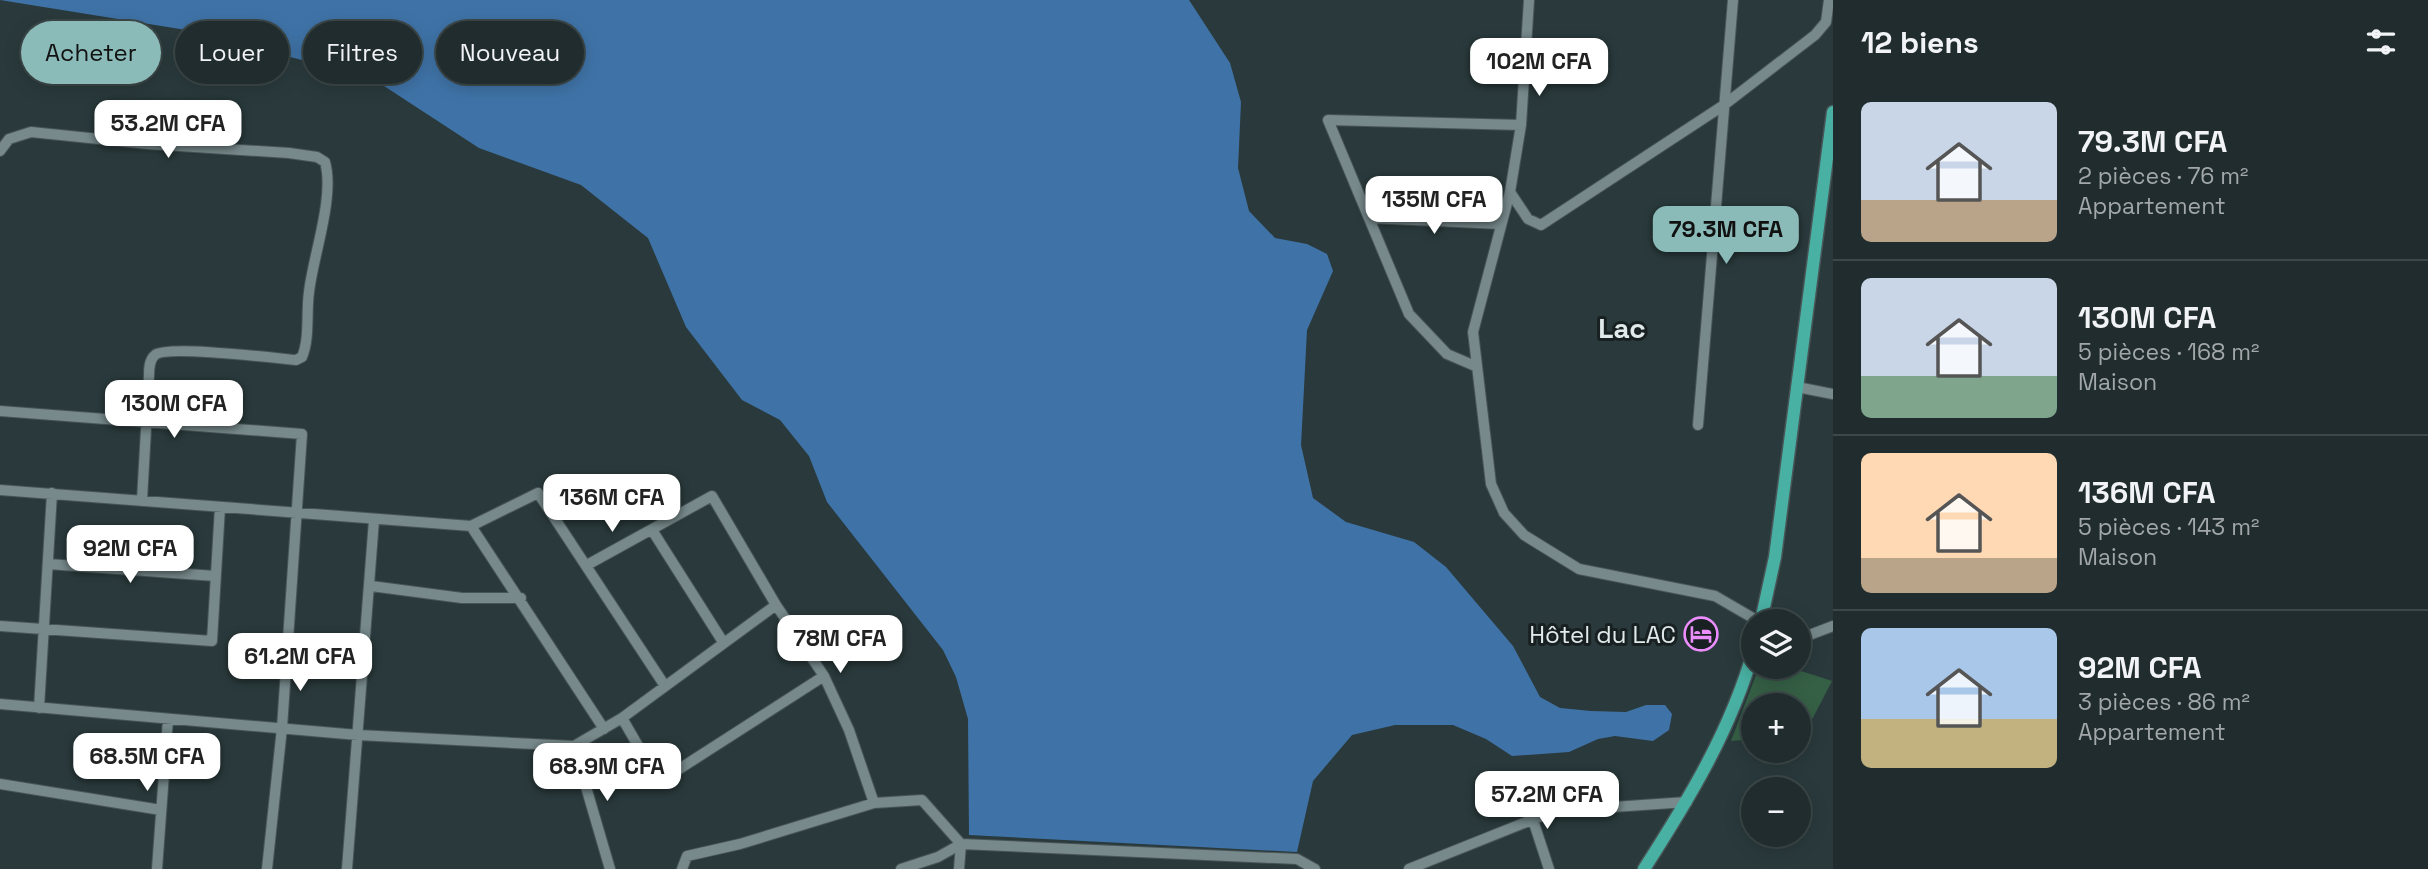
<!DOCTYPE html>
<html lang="fr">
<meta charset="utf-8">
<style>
:root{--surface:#202c2d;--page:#2d3839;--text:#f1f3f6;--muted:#a2a7aa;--line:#3d4849;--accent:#8bbbb9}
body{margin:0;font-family:"Space Grotesk",sans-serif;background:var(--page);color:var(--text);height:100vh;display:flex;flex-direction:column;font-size:26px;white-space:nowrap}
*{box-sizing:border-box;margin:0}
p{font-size:23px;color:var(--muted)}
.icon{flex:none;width:38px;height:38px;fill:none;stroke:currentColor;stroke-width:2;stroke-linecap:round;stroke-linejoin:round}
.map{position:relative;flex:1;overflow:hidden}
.sheet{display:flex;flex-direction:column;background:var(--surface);width:595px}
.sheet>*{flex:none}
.top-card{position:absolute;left:21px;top:21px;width:665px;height:63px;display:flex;gap:14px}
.tools{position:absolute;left:1741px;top:609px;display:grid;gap:14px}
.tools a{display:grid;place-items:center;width:70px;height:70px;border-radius:50%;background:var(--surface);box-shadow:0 4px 18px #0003,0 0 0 2px var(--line);font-size:35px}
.price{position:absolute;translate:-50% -60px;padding:0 16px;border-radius:14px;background:#fff;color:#222;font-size:23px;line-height:46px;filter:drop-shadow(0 2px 4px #0008)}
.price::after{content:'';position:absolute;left:50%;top:42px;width:21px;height:16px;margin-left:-10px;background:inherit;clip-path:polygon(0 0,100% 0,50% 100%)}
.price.current{background:var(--accent);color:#111}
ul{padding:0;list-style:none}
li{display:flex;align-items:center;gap:21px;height:175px;padding:0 28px}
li+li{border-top:2px solid var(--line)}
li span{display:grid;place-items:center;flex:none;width:196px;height:140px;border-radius:10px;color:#555}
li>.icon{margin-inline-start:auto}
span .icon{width:84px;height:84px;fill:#fffc;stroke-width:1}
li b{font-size:30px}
h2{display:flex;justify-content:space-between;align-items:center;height:84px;padding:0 28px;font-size:30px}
.pill{padding:0 24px;border-radius:32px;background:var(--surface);box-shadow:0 4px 18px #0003,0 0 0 2px var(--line);font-size:24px;line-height:63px}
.pill.current{background:var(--accent);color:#111}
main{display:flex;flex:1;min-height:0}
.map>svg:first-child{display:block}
.green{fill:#366046}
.water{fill:#3f73a7}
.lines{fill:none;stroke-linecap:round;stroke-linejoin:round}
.minor-casing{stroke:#485557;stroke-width:12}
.major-casing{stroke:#485557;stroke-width:15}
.minor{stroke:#77898b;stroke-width:10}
.major{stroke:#49b1a4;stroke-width:12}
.labels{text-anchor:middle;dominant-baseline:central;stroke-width:6;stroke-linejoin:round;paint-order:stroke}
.poi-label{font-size:24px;fill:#e0eaeb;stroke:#192021;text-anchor:end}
.quarter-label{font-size:28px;font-weight:bold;fill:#e0eaeb;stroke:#192021}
</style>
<main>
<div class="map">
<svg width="1833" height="869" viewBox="0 0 1833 869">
<rect width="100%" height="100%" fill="#2a3a3c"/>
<path class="green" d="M1759,667L1795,669L1832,681L1805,733H1799V705H1754L1753,739L1731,741Z"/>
<path class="water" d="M0,0H1189L1230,63L1241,102L1238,168L1249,211L1275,238L1307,244L1327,254L1333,271L1307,330L1301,445L1313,498L1346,522L1414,542L1446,567L1513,646L1540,697L1560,708L1591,711L1626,712L1646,705H1665L1672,714L1669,730L1653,741L1615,736L1598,739L1569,752L1512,756L1486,739L1453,725H1395L1352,735L1313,781L1297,852L969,835L968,719L956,677L943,650L827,502L809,456L780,420L742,400L686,327L648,238L581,185L479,148L384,86L302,60L180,29Z"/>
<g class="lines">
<defs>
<path id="minor" d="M1529,0L1521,125L1510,192L1473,332L1491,484L1504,513L1524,535L1579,569L1715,596L1758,621
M0,151L9,139L31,132L148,144L289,153L317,157L325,162C335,197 313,256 309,292C306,313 310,338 302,357L296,360C274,358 167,345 155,355C149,360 149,369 149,376L142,500
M1510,192L1528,219L1541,225L1724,105L1815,35L1826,22L1829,0
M1369,218L1501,224
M1475,366L1447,354L1409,314L1328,120L1521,125
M1797,387L1833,394
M0,411L302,434L282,728L267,869
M1698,425L1733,0
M0,490L471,526L538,493L665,686
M471,526L604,729
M652,530L723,642
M48,564L215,576
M587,565L712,496L776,605L824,676L659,782L622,718
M371,586L462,598H521
M0,626L212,641L220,507
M1799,639L1833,626
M824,676L849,730L874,803
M0,704L358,735L574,746L622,718L776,605
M39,708L52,493
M574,746L610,869
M0,784L161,810
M1533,820L1549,869
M157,869L168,719
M347,869L374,520
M682,869L687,856L740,844L874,803L922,800L961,844L938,857L901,869
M959,869L961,844L1297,859L1315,869
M1409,869L1554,811L1687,802"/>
<path id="major" d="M1761,621L1775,557L1833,112
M1644,869C1689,799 1731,730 1754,649"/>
</defs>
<use href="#minor" class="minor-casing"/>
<use href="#major" class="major-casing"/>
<use href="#minor" class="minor"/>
<use href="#major" class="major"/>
</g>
<defs>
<symbol id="hotel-ring" viewBox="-11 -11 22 22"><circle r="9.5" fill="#192021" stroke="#eb8dfc" stroke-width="1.5"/><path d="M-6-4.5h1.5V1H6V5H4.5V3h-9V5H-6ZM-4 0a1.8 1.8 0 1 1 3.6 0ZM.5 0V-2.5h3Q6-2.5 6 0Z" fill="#eb8dfc"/></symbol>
</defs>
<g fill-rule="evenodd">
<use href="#hotel-ring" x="1682" y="615" width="38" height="38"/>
</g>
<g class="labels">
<g class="poi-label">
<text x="1676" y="634">Hôtel du LAC</text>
</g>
<g class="quarter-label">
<text x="1622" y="328">Lac</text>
</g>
</g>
</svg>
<div class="tools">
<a><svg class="icon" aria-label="layers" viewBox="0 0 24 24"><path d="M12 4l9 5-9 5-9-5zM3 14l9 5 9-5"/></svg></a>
<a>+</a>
<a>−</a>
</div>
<b class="price" style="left:1539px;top:98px">102M CFA</b>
<b class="price" style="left:168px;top:160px">53.2M CFA</b>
<b class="price" style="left:1434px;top:236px">135M CFA</b>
<b class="price current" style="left:1726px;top:266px">79.3M CFA</b>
<b class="price" style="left:174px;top:440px">130M CFA</b>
<b class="price" style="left:612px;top:534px">136M CFA</b>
<b class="price" style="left:130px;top:585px">92M CFA</b>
<b class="price" style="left:840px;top:675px">78M CFA</b>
<b class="price" style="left:300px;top:693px">61.2M CFA</b>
<b class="price" style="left:147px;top:793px">68.5M CFA</b>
<b class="price" style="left:607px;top:803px">68.9M CFA</b>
<b class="price" style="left:1547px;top:831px">57.2M CFA</b>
<div class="top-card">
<a class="pill current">Acheter</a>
<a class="pill">Louer</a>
<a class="pill">Filtres</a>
<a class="pill">Nouveau</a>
</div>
</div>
<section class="sheet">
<h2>12 biens<svg class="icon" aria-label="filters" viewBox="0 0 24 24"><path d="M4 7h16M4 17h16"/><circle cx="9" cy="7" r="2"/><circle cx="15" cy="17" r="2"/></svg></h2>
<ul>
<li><span style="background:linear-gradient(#c9d6e8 70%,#b9a48a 0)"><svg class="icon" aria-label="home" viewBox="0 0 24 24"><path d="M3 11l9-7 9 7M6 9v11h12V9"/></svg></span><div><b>79.3M CFA</b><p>2 pièces · 76 m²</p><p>Appartement</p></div></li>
<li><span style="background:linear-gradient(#c9d6e8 70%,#7fa58c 0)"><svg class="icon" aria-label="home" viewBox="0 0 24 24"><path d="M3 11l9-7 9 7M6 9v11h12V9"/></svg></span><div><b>130M CFA</b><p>5 pièces · 168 m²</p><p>Maison</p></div></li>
<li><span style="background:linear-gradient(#ffd9b3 75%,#b9a48a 0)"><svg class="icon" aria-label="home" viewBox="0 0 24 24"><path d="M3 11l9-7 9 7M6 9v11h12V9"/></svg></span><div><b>136M CFA</b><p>5 pièces · 143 m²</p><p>Maison</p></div></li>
<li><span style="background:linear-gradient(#a9c7e8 65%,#c2b280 0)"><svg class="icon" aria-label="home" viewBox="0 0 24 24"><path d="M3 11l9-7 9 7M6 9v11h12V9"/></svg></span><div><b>92M CFA</b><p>3 pièces · 86 m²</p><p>Appartement</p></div></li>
</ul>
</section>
</main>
